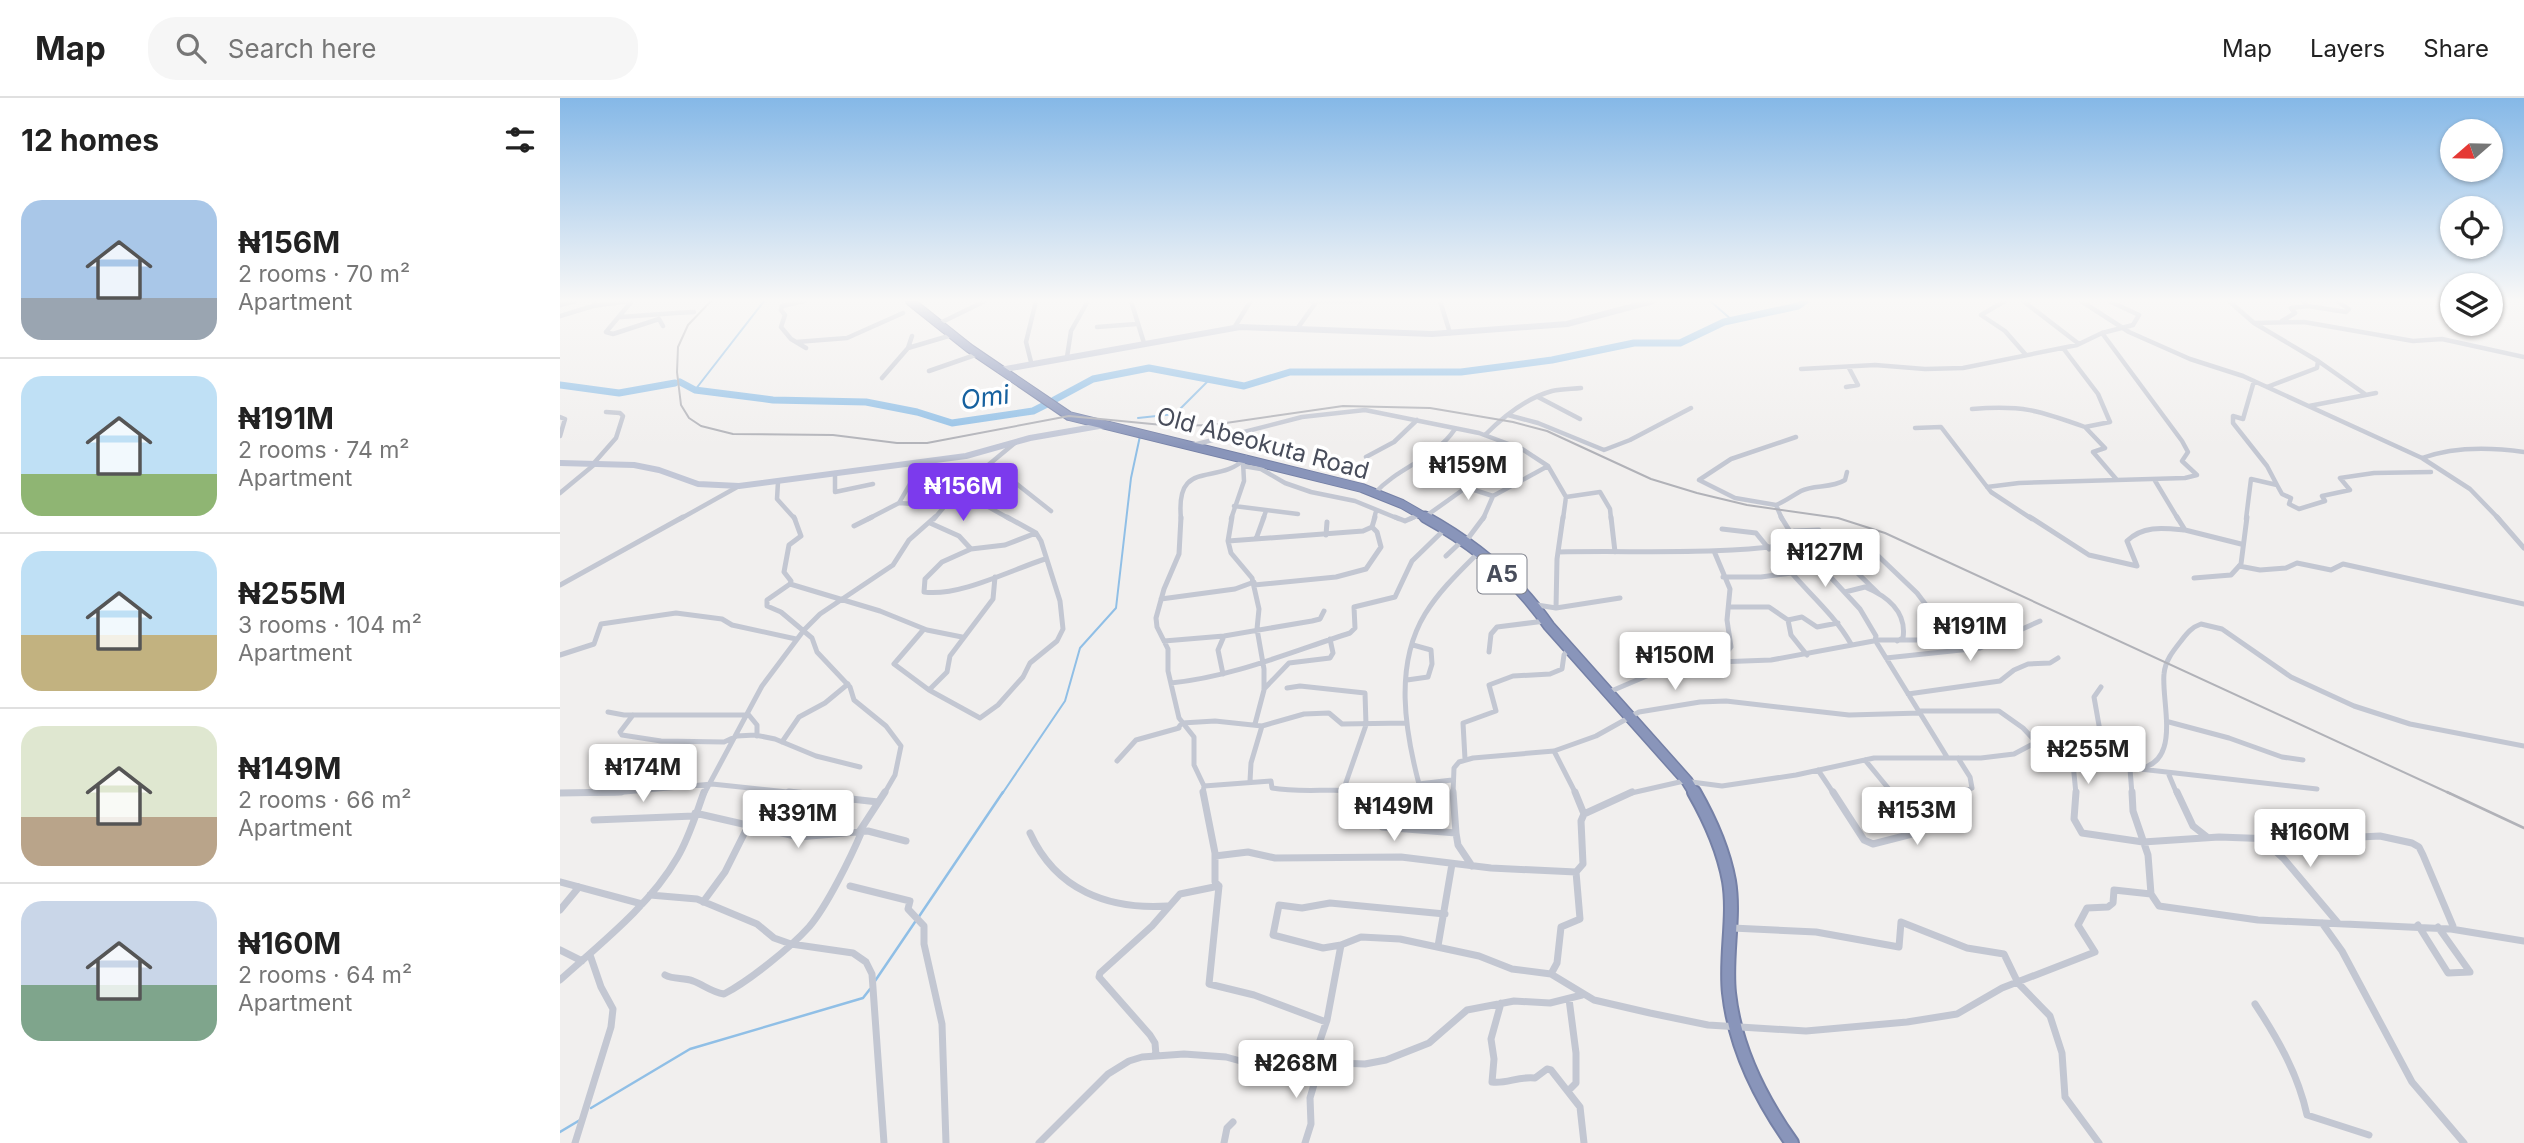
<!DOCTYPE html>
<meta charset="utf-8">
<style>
:root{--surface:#fff;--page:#f6f6f6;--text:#222;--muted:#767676;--line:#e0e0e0;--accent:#7c3aed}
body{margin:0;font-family:Inter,sans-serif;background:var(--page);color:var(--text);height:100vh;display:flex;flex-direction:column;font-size:26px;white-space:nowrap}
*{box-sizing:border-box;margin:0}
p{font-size:23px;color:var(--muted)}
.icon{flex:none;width:38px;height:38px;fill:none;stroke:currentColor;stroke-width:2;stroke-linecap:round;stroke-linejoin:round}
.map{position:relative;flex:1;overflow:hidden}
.sheet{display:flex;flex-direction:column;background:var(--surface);width:560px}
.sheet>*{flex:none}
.needle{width:46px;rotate:250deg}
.buttons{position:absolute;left:1880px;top:21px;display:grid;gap:14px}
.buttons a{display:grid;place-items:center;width:63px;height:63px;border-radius:50%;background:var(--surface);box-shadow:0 2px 5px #0004;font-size:35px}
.price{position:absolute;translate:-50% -60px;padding:0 16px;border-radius:7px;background:#fff;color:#222;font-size:23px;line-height:46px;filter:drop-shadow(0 2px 4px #0008)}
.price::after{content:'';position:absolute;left:50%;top:42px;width:21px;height:16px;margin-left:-10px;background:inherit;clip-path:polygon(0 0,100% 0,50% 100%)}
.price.on{background:var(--accent);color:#fff}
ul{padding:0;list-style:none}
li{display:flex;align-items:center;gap:21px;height:175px;padding:0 21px}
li+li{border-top:2px solid var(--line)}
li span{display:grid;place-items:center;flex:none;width:196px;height:140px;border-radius:21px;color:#555}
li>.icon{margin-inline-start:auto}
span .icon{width:84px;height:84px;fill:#fffc;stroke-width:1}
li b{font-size:30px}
h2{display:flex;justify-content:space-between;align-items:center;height:84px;padding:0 21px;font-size:30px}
header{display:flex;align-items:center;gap:42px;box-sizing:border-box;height:98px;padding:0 35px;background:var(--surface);border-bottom:2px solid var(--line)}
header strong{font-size:33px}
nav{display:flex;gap:38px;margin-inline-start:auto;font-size:24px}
.search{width:490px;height:63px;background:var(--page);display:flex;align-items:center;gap:18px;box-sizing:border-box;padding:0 24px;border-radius:28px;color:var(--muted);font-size:26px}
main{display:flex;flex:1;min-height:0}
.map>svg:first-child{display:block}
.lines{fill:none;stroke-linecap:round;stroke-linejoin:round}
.stream-far1{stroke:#90bfe6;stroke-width:2}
.stream{stroke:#90bfe6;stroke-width:2.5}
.river{stroke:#90bfe6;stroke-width:7}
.highway-far2-casing{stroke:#7580a6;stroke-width:10}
.highway-far1-casing{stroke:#7580a6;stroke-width:13}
.highway-casing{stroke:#7580a6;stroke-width:16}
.street-far2{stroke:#c3c7d2;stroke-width:4.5}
.street-far1{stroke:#c3c7d2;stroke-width:5}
.street{stroke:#c3c7d2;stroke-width:7}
.secondary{stroke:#c2c7d6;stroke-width:6}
.highway-far2{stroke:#8995ba;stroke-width:8}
.highway-far1{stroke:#8995ba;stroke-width:10}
.highway{stroke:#8995ba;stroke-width:12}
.rail-far1{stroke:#b1b2b8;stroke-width:2}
.rail{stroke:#b1b2b8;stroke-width:2.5}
.labels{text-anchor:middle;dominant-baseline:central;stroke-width:7;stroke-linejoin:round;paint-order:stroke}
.shield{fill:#fff;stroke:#7f828c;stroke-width:2}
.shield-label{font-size:23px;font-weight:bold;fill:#484d5b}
.street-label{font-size:24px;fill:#484d5b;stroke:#fff}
.water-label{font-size:26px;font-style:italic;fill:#16619f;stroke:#fff}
</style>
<header>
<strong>Map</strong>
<div class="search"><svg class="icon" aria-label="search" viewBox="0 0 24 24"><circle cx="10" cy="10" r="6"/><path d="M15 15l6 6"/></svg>Search here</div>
<nav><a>Map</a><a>Layers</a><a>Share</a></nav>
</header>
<main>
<section class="sheet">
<h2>12 homes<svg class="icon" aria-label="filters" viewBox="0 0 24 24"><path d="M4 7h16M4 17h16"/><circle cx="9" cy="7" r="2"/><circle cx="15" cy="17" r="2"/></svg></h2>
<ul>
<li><span style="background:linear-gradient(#a9c7e8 70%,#9aa5b1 0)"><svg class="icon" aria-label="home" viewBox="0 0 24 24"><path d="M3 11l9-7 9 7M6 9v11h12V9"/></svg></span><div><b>₦156M</b><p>2 rooms · 70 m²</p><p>Apartment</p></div></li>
<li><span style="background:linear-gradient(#bfe0f5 70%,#8fb573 0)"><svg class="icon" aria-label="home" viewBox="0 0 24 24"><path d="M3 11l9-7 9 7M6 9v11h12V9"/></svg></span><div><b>₦191M</b><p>2 rooms · 74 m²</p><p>Apartment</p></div></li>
<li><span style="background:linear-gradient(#bfe0f5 60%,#c2b280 0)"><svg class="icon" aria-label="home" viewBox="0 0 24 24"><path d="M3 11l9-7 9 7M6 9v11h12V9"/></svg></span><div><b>₦255M</b><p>3 rooms · 104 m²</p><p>Apartment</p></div></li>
<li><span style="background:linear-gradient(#dfe7d0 65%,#b9a48a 0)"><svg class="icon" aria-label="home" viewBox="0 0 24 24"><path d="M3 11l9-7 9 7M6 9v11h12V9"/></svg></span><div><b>₦149M</b><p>2 rooms · 66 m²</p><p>Apartment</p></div></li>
<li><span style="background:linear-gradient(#c9d6e8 60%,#7fa58c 0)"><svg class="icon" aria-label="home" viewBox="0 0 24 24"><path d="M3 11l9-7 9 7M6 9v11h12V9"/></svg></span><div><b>₦160M</b><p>2 rooms · 64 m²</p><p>Apartment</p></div></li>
</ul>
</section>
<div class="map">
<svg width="1964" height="1045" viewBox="0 0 1964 1045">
<rect width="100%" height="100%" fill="#f1efee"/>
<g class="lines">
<path class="stream-far1" d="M1150,203L1172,222
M135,292L204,203
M578,320L615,316L649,282
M442,696L505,603L520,550L556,510L571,380L580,338"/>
<path class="stream" d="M358,820L443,694
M315,883L355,824
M31,1010L130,951L303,900L310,891
M0,1034L20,1022"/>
<path class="river" d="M120,284L135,292L213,302L306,304L357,314L392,325L473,313L487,306
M0,287L59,295L115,285
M494,302L533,281L589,270L684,288L730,274H901L992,262L1074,245H1120L1164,224L1238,208L1245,203"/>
<defs>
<path id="highway-far2" d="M350,203L409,250L509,318L802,390L842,406L868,421"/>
<path id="highway-far1" d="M865,419C914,446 957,481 989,528L1127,683L1135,696"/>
<path id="highway" d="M1134,694C1150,722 1163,750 1169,783C1175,819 1165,858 1169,895C1175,950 1200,1000 1232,1045"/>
</defs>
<use href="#highway-far2" class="highway-far2-casing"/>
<use href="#highway-far1" class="highway-far1-casing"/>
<use href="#highway" class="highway-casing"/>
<path class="street-far2" d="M244,203L222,208L221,212L225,217L221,229L231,241L246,250
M571,203L584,245
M748,203H802
M880,203L890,235
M1445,203L1421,217L1445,233L1466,257
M1463,203L1519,246
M1521,203L1569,234L1630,261L1683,278L1862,360L1910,391L1939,421
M1669,203L1694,225L1758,263L1757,270L1707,289
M0,207L16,203
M33,208L69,203
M1748,208L1786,214L1789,211L1777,203
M115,215L134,214
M0,218L33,208L36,203
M61,219L116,215
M1722,223L1735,215L1731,210L1748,208L1743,203
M1694,225L1744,224L1853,243L1882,241L1964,259
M378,226L425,203
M537,229L576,226
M674,230L690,204
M737,231L757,203
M46,234L53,236L99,221L103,228
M46,234L72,203
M236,244L287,240L343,215
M348,250L392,237
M1503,250L1538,296L1550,324L1525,329L1545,350L1533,354L1557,382L1625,380L1637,377L1622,363L1628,354L1622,343L1542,235
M507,259L511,233L528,203
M1758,263L1805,296
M471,264L466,244L476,203
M1241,271L1315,267L1365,271L1403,270L1517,247L1542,235L1573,227L1579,217L1549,203
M369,273L418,256
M322,280L348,250L352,238
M1694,283L1683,321L1673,318V325L1707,368L1717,387
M1286,289L1298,287L1289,270
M978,299L1020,321
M1749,308L1816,295
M1412,311C1462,307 1478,312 1525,329
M948,317L978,325L1044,352L1070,342L1131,310
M0,319L5,321L0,338
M1355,330L1381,329L1431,394L1472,421
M925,337C944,318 966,300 992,293C1002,291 1012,291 1021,290
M633,347L742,319L805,312L919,335L962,351L988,368L1006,399L1003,421
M806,359L834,344L857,322
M1862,360C1895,348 1930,349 1964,354
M857,363L894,379
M34,365L56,340L63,318L60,315L46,314
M683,368L701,371L725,385L751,394L795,403L839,421
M428,369L443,375L491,413
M275,375V394L313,386
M1594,381L1618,421
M218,384L217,401L235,421
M905,389L933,398
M1427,389L1459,385L1557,382
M398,392L450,421
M0,395L35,366
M815,395C838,369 875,361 895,331
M933,398L988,368
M1006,399L1040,394L1050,411L1051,421
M339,405L354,379L368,363
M1216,407L1175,400L1139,382L1171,361L1236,339
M674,408L738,416
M866,418L904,391L893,374L898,363
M120,421L179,388
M308,421L339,405L384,408
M374,421L398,392L456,344
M621,421C615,359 657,389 686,360
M671,421L684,383L683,364
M703,421L706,413
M814,421L816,413
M850,421L860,416
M923,421L933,398
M1222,421L1216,407C1226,403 1232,398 1241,393C1254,386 1271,391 1285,382L1287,374
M1686,421L1691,381L1717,387L1722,396L1731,400L1729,406L1739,411L1765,403L1762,398L1790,392L1780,380L1814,375L1871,374"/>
<path class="street-far1" d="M234,419L241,438L229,447L224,474L231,483L230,486L320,513L367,532L402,539
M621,419L619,456L604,491L596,520L597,529L608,551V573L619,620L634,639V667L644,688L643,696
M672,419L668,443L671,455L692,480L699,511L697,531L704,571V592L695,626
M835,419L845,423L854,419
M1051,419L1055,454
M1221,419L1237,445
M1470,419L1529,457L1577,468
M1617,419L1625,432L1681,446
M1937,419L1964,450
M370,425L399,438L411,451
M294,428L312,419
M1162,431L1196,435L1209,451
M1234,433L1259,432L1280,458L1319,496
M476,435L445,447L411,451L382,464L365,481L364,494C399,499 451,472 485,461
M766,437L767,424
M696,441L704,419
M668,443L803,433L812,429L815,419
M906,443L924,419
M1212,450C1235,485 1270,509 1291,546
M1154,453L1170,491L1167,522L1171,549L1161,561
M998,454C1078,452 1160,458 1239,445L1300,511L1316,538L1315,542L1387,659
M886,458L904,441
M1577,468L1567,443C1583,427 1604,430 1625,432
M1679,468L1700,472L1726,470L1737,465L1771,472L1783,466L1964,506
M1163,479H1201L1232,475
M1634,480L1671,477L1681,466L1687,419
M230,486L207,502V508L221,514L252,540L257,554L290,589L294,602L326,628L341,648L335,677L324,696
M0,487L123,419
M694,487L776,479L806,471L821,449L817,434L812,429
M1285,494L1305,489C1327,498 1347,514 1343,540L1337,543
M601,501L675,491L694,484
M977,507L996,510L997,461L1003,419
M1170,509H1209L1228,522L1242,519L1257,529L1278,525
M996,510L1060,500
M1228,522L1231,537L1247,557
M364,531L334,566L369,592L420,620L438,607L463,579L470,565L497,543L503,531L500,503L481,443L476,435L447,419
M604,543L664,538L752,523L760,521L764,513
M929,554L931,536L937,529L985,523
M0,557L34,546L41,526L116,515L162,521L172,527L236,541
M1326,560L1420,550L1480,523
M663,576L658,552L664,538
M847,582L868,579L872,566L871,552L853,547
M611,585C672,579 731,554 790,535L795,530L794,509L835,499L852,463L886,430
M727,590L740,588L805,595L806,627L783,693
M704,591L729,565L770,560L773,555L770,541
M369,592L387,574L390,558L433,501L435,479
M1049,594L1103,571L1131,565L1211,562L1319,542H1381L1390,539L1357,495L1313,453
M1348,596L1440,583L1454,572L1468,566L1490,565L1498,560
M1360,613H1439L1463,630L1478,646
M48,614L64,617H187
M188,616L197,627V638
M73,617L60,634L62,637L101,643L164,644L177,638L195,637L215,641L256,658L300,669
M1609,624L1669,640L1722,659L1743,662
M618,630L622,625L655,623L702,628L744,616L769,615L782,626L846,625
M222,644L239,619L265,605L288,586
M994,653L1016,696
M1512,655L1516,696
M905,661L903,625L936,613L929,587L953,578L990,576L1002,571L1004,557L1009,550
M1305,662L1333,696
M1533,662L1540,633L1534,599L1541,589
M557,663L576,642L619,630
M1570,671L1572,696
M1580,671L1757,691
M1258,672L1274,696
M1609,677L1617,696
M892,682L859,686C845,633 834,567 865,516C879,493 899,474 918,455
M690,683L691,665L702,628
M644,688L711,683L712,690C746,696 781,688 814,696
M0,695H54L152,686L246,696
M144,696L202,588L244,532L260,516L333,467L349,442L375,419
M893,696L894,670L899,664L913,660L994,653L1036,638L1079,614L1140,604L1166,603L1289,617L1361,615
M1067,696L1124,683L1162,688L1236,677L1314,660H1421L1454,656L1471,647L1481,646C1510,654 1539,670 1569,671C1625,673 1601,606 1604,576C1605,563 1613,553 1621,543C1627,535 1632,529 1641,526L1662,531L1731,579L1794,608L1850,626L1964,648
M1390,696L1412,690L1410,679L1398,660"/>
<path class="street" d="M229,694L318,704
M643,694L655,755V784L659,788L649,886L694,897L766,924
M807,694L821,699L819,725L822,729L896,735L893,694
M1015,694L1024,716L1021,723L1023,766L1016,774
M1273,694L1304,742L1313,746L1352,736L1340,705L1351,698L1358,705L1396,694
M1331,694L1340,705
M1516,694L1514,721L1522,735L1583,744L1659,739L1741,742L1820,738L1852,745L1859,749L1863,757L1893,828L1891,831L1698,822L1599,808L1591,796
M1617,694L1633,728L1647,739
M0,695L61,694
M135,715L239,739L308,733L346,743
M1024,716L1072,694
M34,722L134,718
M299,734L325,694
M470,735C496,792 548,812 608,808
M896,735L898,747L912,768
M1703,742L1724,761L1778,825
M655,758L688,754L715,760L841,759L931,770L1016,774
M0,784L82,806
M290,788L350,803L348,811L364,828V846L382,926L386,1045
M90,797L137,801L197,826L214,840L231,846L293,855L306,864L312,876L324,1045
M143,804L165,774L188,728
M0,812L19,789
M1762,825L1782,853L1852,984L1904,1045
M1858,827L1888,875L1910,874L1878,829
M1172,830L1256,834L1339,849L1341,824L1407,850L1444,856L1458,885L1490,918L1502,955L1505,999L1539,1045
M1891,831L1964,843
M781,847L763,850L713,837L719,807L742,810L770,805L885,816
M878,848L892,766
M0,852L22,863
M991,876L997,865L1001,829L1020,821L1016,774
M105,877C114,882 124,879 133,883C144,887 151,894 164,896C189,883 230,850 249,829C267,808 291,759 302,733
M0,882C40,846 90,807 117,760C129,740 136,716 144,694
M1009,901L1016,955V985L1009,992
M941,905L931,941L934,961L932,984C947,986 958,978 975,980L987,971L991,972L1020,1009L1024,1045
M1695,906C1718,941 1738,976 1747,1017L1809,1037
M596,957L595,945L590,937L539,879L540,875L592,828L620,796L659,788
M753,963L767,922L781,847L801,839L840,841L919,858L952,871L991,876L1034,902L1090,915L1148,927L1246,933L1347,924L1397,916L1442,890L1535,854L1518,827L1527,810L1548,809L1553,805L1554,792L1591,796L1588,757L1573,713L1572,694
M15,1045L51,929L53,911L41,889L30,857
M479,1045L548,976L569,963L582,959L624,956L666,959L695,967L726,963L805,966L826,962L869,945L907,912L954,903L990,905L1022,897
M664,1045L667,1030L673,1024
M745,1045L751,1026L750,1000L760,966"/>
<path class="secondary" d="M440,272L680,229L872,236L1007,226L1093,203
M0,365L74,367L99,372L138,386L179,388L406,358L470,340L545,327"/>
<use href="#highway-far2" class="highway-far2"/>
<use href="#highway-far1" class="highway-far1"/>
<use href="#highway" class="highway"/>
<path class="rail-far1" d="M151,203L128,227L118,249L117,274L121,307L129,320L141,328L173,336L273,337L337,345H367L509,318L613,328L652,327L783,308L870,310L953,324L987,333L1091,381L1137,395L1187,407L1278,420L1325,435L1891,696"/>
<path class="rail" d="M1887,694L1964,730"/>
</g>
<linearGradient id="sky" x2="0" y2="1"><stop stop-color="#85b8e7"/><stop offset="0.58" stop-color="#f9f8f7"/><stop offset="1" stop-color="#f9f8f7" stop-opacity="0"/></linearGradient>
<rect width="1964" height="349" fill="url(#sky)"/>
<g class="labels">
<rect class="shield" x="917.5" y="456.5" width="49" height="39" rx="5"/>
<g class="shield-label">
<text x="942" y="476">A5</text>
</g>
<g class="street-label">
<text transform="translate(703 345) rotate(15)">Old Abeokuta Road</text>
</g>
<g class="water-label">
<text transform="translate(425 299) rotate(-8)">Omi</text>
</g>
</g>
</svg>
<div class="buttons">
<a><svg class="needle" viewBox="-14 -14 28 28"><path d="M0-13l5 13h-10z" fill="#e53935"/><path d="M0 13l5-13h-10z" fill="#767676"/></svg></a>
<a><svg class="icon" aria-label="locate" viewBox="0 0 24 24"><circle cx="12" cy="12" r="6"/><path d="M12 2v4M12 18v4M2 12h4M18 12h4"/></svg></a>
<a><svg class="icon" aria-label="layers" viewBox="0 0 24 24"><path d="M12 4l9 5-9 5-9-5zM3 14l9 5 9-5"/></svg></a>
</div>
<b class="price" style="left:908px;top:404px">₦159M</b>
<b class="price on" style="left:403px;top:425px">₦156M</b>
<b class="price" style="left:1265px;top:491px">₦127M</b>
<b class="price" style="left:1410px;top:565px">₦191M</b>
<b class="price" style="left:1115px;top:594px">₦150M</b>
<b class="price" style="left:1528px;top:688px">₦255M</b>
<b class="price" style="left:83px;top:706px">₦174M</b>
<b class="price" style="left:834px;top:745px">₦149M</b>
<b class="price" style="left:1357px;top:749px">₦153M</b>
<b class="price" style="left:238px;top:752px">₦391M</b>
<b class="price" style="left:1750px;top:771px">₦160M</b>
<b class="price" style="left:736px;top:1002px">₦268M</b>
</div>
</main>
